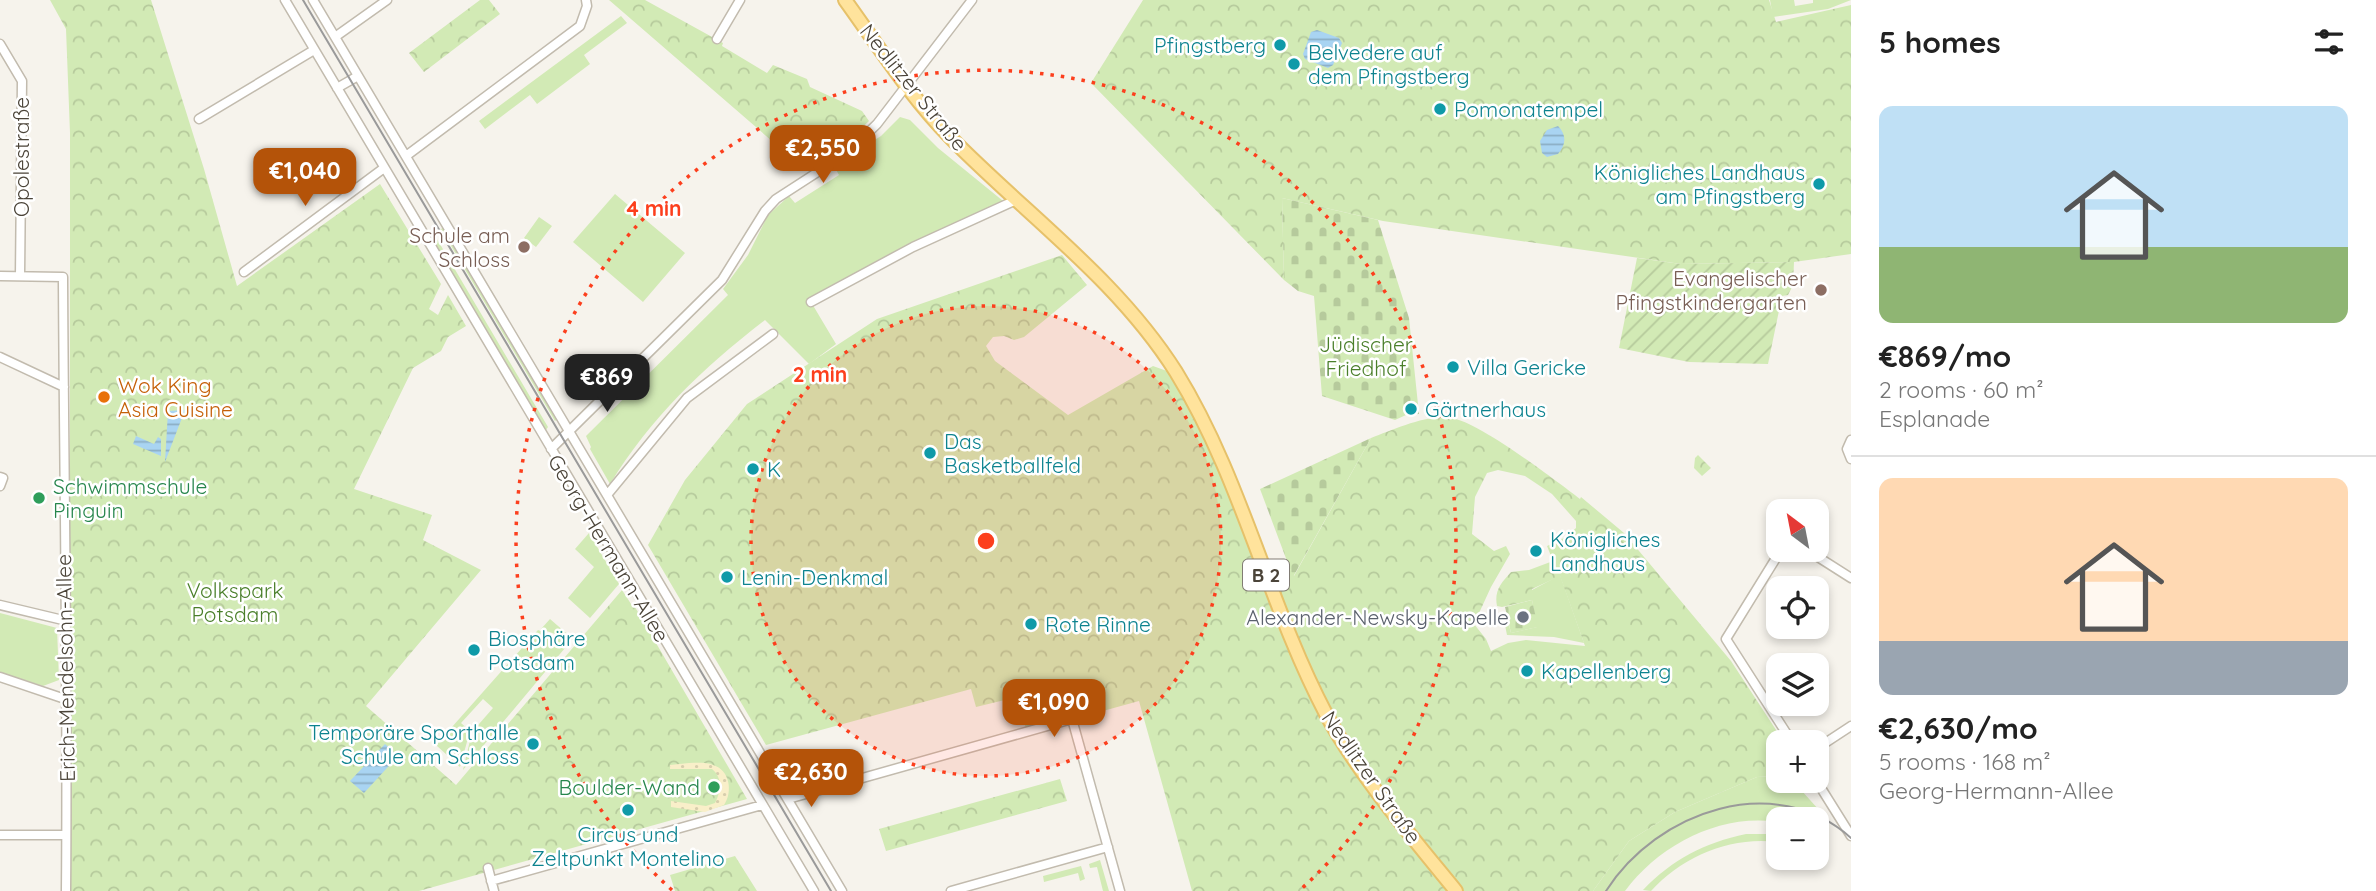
<!DOCTYPE html>
<meta charset="utf-8">
<style>
:root{--surface:#fff;--page:#f2f2f2;--text:#222;--muted:#767676;--line:#e0e0e0;--accent:#b45309}
body{margin:0;font-family:Quicksand,sans-serif;background:var(--page);color:var(--text);height:100vh;display:flex;flex-direction:column;font-size:26px;white-space:nowrap}
*{box-sizing:border-box;margin:0}
p{font-size:23px;color:var(--muted)}
.icon{flex:none;width:38px;height:38px;fill:none;stroke:currentColor;stroke-width:2;stroke-linecap:round;stroke-linejoin:round}
.map{position:relative;flex:1;overflow:hidden}
.panel{display:flex;flex-direction:column;background:var(--surface);width:525px}
.panel>*{flex:none}
.needle{width:46px;rotate:328deg}
.buttons{position:absolute;left:1766px;top:499px;display:grid;gap:14px}
.buttons a{display:grid;place-items:center;width:63px;height:63px;border-radius:14px;background:var(--surface);box-shadow:0 4px 10px #0003;font-size:35px}
.price{position:absolute;translate:-50% -60px;padding:0 16px;border-radius:14px;background:var(--accent);color:#fff;font-size:23px;line-height:46px;filter:drop-shadow(0 2px 4px #0008)}
.price::after{content:'';position:absolute;left:50%;top:42px;width:21px;height:16px;margin-left:-10px;background:inherit;clip-path:polygon(0 0,100% 0,50% 100%)}
.price.selected{background:#222;color:#fff}
ul{padding:0;list-style:none}
li{display:grid;align-content:center;gap:14px;height:371px;padding:0 28px}
li+li{border-top:2px solid var(--line)}
li span{display:grid;place-items:center;height:217px;border-radius:14px;color:#555}
li>.icon{margin-inline-start:auto}
span .icon{width:126px;height:126px;fill:#fffc;stroke-width:1}
li b{font-size:30px}
h2{display:flex;justify-content:space-between;align-items:center;height:84px;padding:0 28px;font-size:30px}
main{display:flex;flex:1;min-height:0}
.map>svg:first-child{display:block}
.grass{fill:#d2eab5}
.forest{fill:url(#forest-crowns);fill-rule:evenodd}
.sand{fill:url(#sand-dots)}
.cemetery{fill:url(#cemetery-stones)}
.garden{fill:url(#garden-furrows)}
.water{fill:url(#water-rules)}
.lines{fill:none;stroke-linecap:round;stroke-linejoin:round}
.street-casing{stroke:#c2bbae;stroke-width:11}
.primary-casing{stroke:#e6c16a;stroke-width:16}
.street{stroke:#fff;stroke-width:8}
.primary{stroke:#ffe39c;stroke-width:12}
.tram{stroke:#9a9a9a;stroke-width:2}
.ring{fill:none;stroke:#fc3f1d;stroke-width:3.5;stroke-dasharray:3.5 7}
.culture-dot{fill:#0f9aa8;stroke:#fff;stroke-width:2.5}
.education-dot{fill:#8d6e63;stroke:#fff;stroke-width:2.5}
.food-dot{fill:#e8710a;stroke:#fff;stroke-width:2.5}
.leisure-dot{fill:#2e9e5b;stroke:#fff;stroke-width:2.5}
.worship-dot{fill:#6b7280;stroke:#fff;stroke-width:2.5}
.labels{text-anchor:middle;dominant-baseline:central;stroke-width:5;stroke-linejoin:round;paint-order:stroke}
.shield{fill:#fff;stroke:#817c74;stroke-width:2}
.shield-label{font-size:19px;font-weight:bold;fill:#4b4439}
.culture-label{font-size:21px;fill:#0d838f;stroke:#fff;text-anchor:start}
.street-label{font-size:21px;fill:#4b4439;stroke:#fff}
.education-label{font-size:21px;fill:#785e54;stroke:#fff;text-anchor:end}
.park-label{font-size:21px;fill:#4a7f2a;stroke:#fff}
.food-label{font-size:21px;fill:#c56008;stroke:#fff;text-anchor:start}
.leisure-label{font-size:21px;fill:#27864d;stroke:#fff;text-anchor:start}
.worship-label{font-size:21px;fill:#5b616d;stroke:#fff;text-anchor:end}
.centre{fill:#fc3f1d;stroke:#fff;stroke-width:3.5}
.ring-label{font-size:21px;text-anchor:middle;font-weight:bold;fill:#fc3f1d;stroke:#fff;stroke-width:5;stroke-linejoin:round;paint-order:stroke}
</style>
<main>
<div class="map">
<svg width="1851" height="891" viewBox="0 0 1851 891">
<defs>
<pattern id="forest-crowns" width="20" height="18" patternUnits="userSpaceOnUse" patternTransform="scale(1.75)"><rect width="20" height="18" fill="#d2eab5"/><path d="M2 6a3 3 0 1 1 6 0M12 15a3 3 0 1 1 6 0" fill="none" stroke="#b6ca9c"/></pattern>
<pattern id="sand-dots" width="8" height="8" patternUnits="userSpaceOnUse" patternTransform="scale(1.75)"><rect width="8" height="8" fill="#f9efc9"/><path d="M2 2h.1M6 6h.1" fill="none" stroke="#d7cead" stroke-width="1.8" stroke-linecap="round"/></pattern>
<pattern id="cemetery-stones" width="16" height="16" patternUnits="userSpaceOnUse" patternTransform="scale(1.75)"><rect width="16" height="16" fill="#d2eab5"/><path d="M2 7V4a2 2 0 0 1 4 0v3zM10 15v-3a2 2 0 0 1 4 0v3z" fill="#b6ca9c"/></pattern>
<pattern id="garden-furrows" width="10" height="10" patternUnits="userSpaceOnUse" patternTransform="scale(1.75)"><rect width="10" height="10" fill="#d2eab5"/><path d="M-1 1l2-2M0 10L10 0M9 11l2-2" fill="none" stroke="#b6ca9c"/></pattern>
<pattern id="water-rules" width="6" height="5" patternUnits="userSpaceOnUse" patternTransform="scale(1.75)"><rect width="6" height="5" fill="#a9d4f2"/><path d="M0 2.5h6" fill="none" stroke="#8caec5"/></pattern>
</defs>
<rect width="100%" height="100%" fill="#f6f3ec"/>
<path class="grass" d="M1770,0H1794L1795,6L1813,3V0H1851L1828,9L1773,17Z
M621,16L627,23L584,55L590,64L537,104L530,95L485,129L479,121Z
M900,117L910,120L938,148L1008,205L913,247L811,302L836,344L809,364L765,320C702,369 652,416 610,484L590,449L591,447L586,436L728,295L723,289L748,255L768,215L789,196L795,203L839,175L834,166L881,136Z
M615,194L685,253L643,302L573,242Z
M539,217L552,226L536,247L524,238Z
M444,227L558,418L555,421L441,229Z
M434,234L548,427L546,430L430,236Z
M589,533L619,584L590,618L568,598L594,567L575,549Z
M1560,575L1584,643L1554,637L1507,635L1505,625L1508,621L1511,633L1537,627L1532,600V590Z
M0,613L57,628L59,680L43,686L0,672Z
M550,619L573,639L572,640L541,629Z
M538,630L570,642L463,770L472,732L493,708L483,699L461,723L470,731L460,767L436,745Z
M1778,776V780L1793,781L1819,810L1816,819H1778V822C1720,813 1659,845 1625,891H1593L1629,841L1675,812L1757,777Z
M1746,834H1778V842C1730,836 1683,856 1651,891L1643,890C1673,859 1704,843 1746,834Z
M1100,860L1109,891H1103L1097,867L1090,868L1089,864Z
M1081,866L1085,879L1080,881L1078,873L1044,882L1043,876Z"/>
<path class="forest" d="M50,0H151L204,169L237,286L380,184L441,284L429,309L438,315L448,295L466,326L448,337L441,351L413,368L354,489L432,515L423,540L481,570L366,706L456,785L622,590L633,607H635L747,799L419,891H70V133L66,29Z
M480,0H489L500,14L424,72L409,53Z
M609,0H645L723,43L722,46L767,73L773,65L807,79L810,87L862,111L869,121L852,137L802,167Z
M1143,0H1769L1776,22L1851,5V254L1794,262L1681,264L1383,221L1282,198L1284,280L1091,83Z
M1062,255L1087,285L1024,337L1014,340L1004,336L993,337L986,346L995,361L1068,415L1153,366L1178,375L1268,579L1290,569L1294,576L1371,438C1393,430 1427,414 1451,418C1478,421 1555,480 1580,499L1581,497L1624,533L1731,661L1784,742H1778V776L1757,777L1675,812L1629,841L1593,891H1192L1139,701L1027,732L1017,697L976,707L971,689L766,745L648,545L685,480L747,404L877,319ZM1498,470L1525,476L1552,494L1576,521V528L1566,537L1547,546L1553,561L1529,570L1511,572C1501,583 1494,591 1497,606L1502,607L1532,600V589L1560,576L1585,646L1526,640L1508,643L1491,651L1486,639L1474,624L1491,587L1510,554L1506,546L1494,551L1472,534L1475,497L1487,473Z
M1698,455L1711,468L1702,476L1694,468L1695,458Z
M1060,779L1067,801L886,851L879,829Z
M735,856L757,891H675L670,875Z"/>
<path class="sand" d="M689,763C697,763 706,762 713,765C730,770 733,792 724,805L705,812L671,807V801L706,806L715,803C721,792 723,778 712,769H670V765Z"/>
<path class="cemetery" d="M1282,198L1378,220L1409,318L1419,414L1406,415L1395,420L1322,396L1314,296L1298,291L1284,280Z
M1371,438L1293,577L1260,489Z
M1532,600L1538,627L1511,633L1505,607Z"/>
<path class="garden" d="M1637,258L1681,264L1794,262L1793,285L1788,295L1782,296L1768,364L1689,362L1619,348Z"/>
<path class="water" d="M1317,30L1339,38L1342,43L1333,65L1328,68L1305,59L1303,54L1311,32Z
M1558,126C1567,135 1566,145 1558,154L1547,157L1542,153L1540,141L1547,130Z
M185,410L165,462L168,411Z
M136,436L154,444L158,437L161,439V456L133,444Z
M385,744L398,756L364,793L350,781Z"/>
<g class="lines">
<defs>
<path id="street" d="M285,0L814,891
M313,0L842,891
M335,37L387,0
M717,39L740,0
M0,44L22,81L20,276
M337,88L358,76
M199,119L314,50
M406,156L580,26L587,6L586,0
M244,272L384,168
M0,276L63,277C64,482 68,686 66,891
M811,302L913,247L1016,200
M0,357L64,387
M1851,440L1847,449L1851,459
M551,449L722,280L765,211L776,199L847,153L877,124L972,0
M0,477L3,478L0,486
M607,495L687,398L773,334
M1781,550L1726,639L1792,742
M1807,550L1851,578
M0,605L67,621
M0,677L68,700
M1816,749L1851,726
M1816,780L1851,836
M788,799L1072,719L1120,891
M0,835H66
M488,868L494,891
M491,881L762,805
M951,891L1108,847"/>
<path id="primary" d="M845,0C879,47 911,98 952,139C1028,216 1118,280 1176,372C1242,479 1268,604 1326,714C1359,775 1412,837 1456,891"/>
</defs>
<use href="#street" class="street-casing"/>
<use href="#primary" class="primary-casing"/>
<use href="#street" class="street"/>
<use href="#primary" class="primary"/>
<path class="tram" d="M303,0L831,891
M1606,891C1657,811 1775,770 1851,838"/>
</g>
<circle cx="986" cy="541" r="235" fill="#fc3f1d" fill-opacity=".12"/>
<g class="ring">
<circle cx="986" cy="541" r="235"/>
<path d="M672 890A470 470 0 1 1 1300 890"/>
</g>
<g class="culture-dot">
<circle cx="1280" cy="45" r="7"/>
<circle cx="1294" cy="64" r="7"/>
<circle cx="1440" cy="109" r="7"/>
<circle cx="1819" cy="184" r="7"/>
<circle cx="1453" cy="367" r="7"/>
<circle cx="1411" cy="409" r="7"/>
<circle cx="930" cy="453" r="7"/>
<circle cx="753" cy="469" r="7"/>
<circle cx="1536" cy="551" r="7"/>
<circle cx="727" cy="577" r="7"/>
<circle cx="1031" cy="624" r="7"/>
<circle cx="474" cy="650" r="7"/>
<circle cx="1527" cy="671" r="7"/>
<circle cx="533" cy="744" r="7"/>
<circle cx="628" cy="810" r="7"/>
</g>
<g class="education-dot">
<circle cx="524" cy="247" r="7"/>
<circle cx="1821" cy="290" r="7"/>
</g>
<circle class="food-dot" cx="104" cy="397" r="7"/>
<g class="leisure-dot">
<circle cx="39" cy="498" r="7"/>
<circle cx="714" cy="787" r="7"/>
</g>
<circle class="worship-dot" cx="1523" cy="617" r="7"/>
<g class="labels">
<rect class="shield" x="1243" y="559.5" width="46" height="31" rx="5"/>
<g class="shield-label">
<text x="1266" y="575">B 2</text>
</g>
<g class="culture-label">
<text x="1266" y="45" text-anchor="end">Pfingstberg</text>
<text x="1308" y="52">Belvedere auf<tspan x="1308" dy="24">dem Pfingstberg</tspan></text>
<text x="1454" y="109">Pomonatempel</text>
<text x="1805" y="172" text-anchor="end">Königliches Landhaus<tspan x="1805" dy="24">am Pfingstberg</tspan></text>
<text x="1467" y="367">Villa Gericke</text>
<text x="1425" y="409">Gärtnerhaus</text>
<text x="944" y="441">Das<tspan x="944" dy="24">Basketballfeld</tspan></text>
<text x="767" y="469">K</text>
<text x="1550" y="539">Königliches<tspan x="1550" dy="24">Landhaus</tspan></text>
<text x="741" y="577">Lenin-Denkmal</text>
<text x="1045" y="624">Rote Rinne</text>
<text x="488" y="638">Biosphäre<tspan x="488" dy="24">Potsdam</tspan></text>
<text x="1541" y="671">Kapellenberg</text>
<text x="519" y="732" text-anchor="end">Temporäre Sporthalle<tspan x="519" dy="24">Schule am Schloss</tspan></text>
<text x="628" y="834" text-anchor="middle">Circus und<tspan x="628" dy="24">Zeltpunkt Montelino</tspan></text>
</g>
<g class="street-label">
<text transform="translate(914 87) rotate(51)">Nedlitzer Straße</text>
<text transform="translate(21 157) rotate(-90)">Opolestraße</text>
<text transform="translate(609 548) rotate(59)">Georg-Hermann-Allee</text>
<text transform="translate(65 668) rotate(-91)">Erich-Mendelsohn-Allee</text>
<text transform="translate(1372 777) rotate(55)">Nedlitzer Straße</text>
</g>
<g class="education-label">
<text x="510" y="235">Schule am<tspan x="510" dy="24">Schloss</tspan></text>
<text x="1807" y="278">Evangelischer<tspan x="1807" dy="24">Pfingstkindergarten</tspan></text>
</g>
<g class="park-label">
<text x="1366" y="344">Jüdischer<tspan x="1366" dy="24">Friedhof</tspan></text>
<text x="235" y="590">Volkspark<tspan x="235" dy="24">Potsdam</tspan></text>
</g>
<g class="food-label">
<text x="118" y="385">Wok King<tspan x="118" dy="24">Asia Cuisine</tspan></text>
</g>
<g class="leisure-label">
<text x="53" y="486">Schwimmschule<tspan x="53" dy="24">Pinguin</tspan></text>
<text x="700" y="787" text-anchor="end">Boulder-Wand</text>
</g>
<g class="worship-label">
<text x="1509" y="617">Alexander-Newsky-Kapelle</text>
</g>
</g>
<circle cx="986" cy="541" r="10" class="centre"/>
<g class="ring-label">
<text x="654" y="216">4 min</text>
<text x="820" y="382">2 min</text>
</g>
</svg>
<div class="buttons">
<a><svg class="needle" viewBox="-14 -14 28 28"><path d="M0-13l5 13h-10z" fill="#e53935"/><path d="M0 13l5-13h-10z" fill="#767676"/></svg></a>
<a><svg class="icon" aria-label="locate" viewBox="0 0 24 24"><circle cx="12" cy="12" r="6"/><path d="M12 2v4M12 18v4M2 12h4M18 12h4"/></svg></a>
<a><svg class="icon" aria-label="layers" viewBox="0 0 24 24"><path d="M12 4l9 5-9 5-9-5zM3 14l9 5 9-5"/></svg></a>
<a>+</a>
<a>−</a>
</div>
<b class="price" style="left:823px;top:185px">€2,550</b>
<b class="price" style="left:305px;top:208px">€1,040</b>
<b class="price selected" style="left:607px;top:414px">€869</b>
<b class="price" style="left:1054px;top:739px">€1,090</b>
<b class="price" style="left:811px;top:809px">€2,630</b>
</div>
<section class="panel">
<h2>5 homes<svg class="icon" aria-label="filters" viewBox="0 0 24 24"><path d="M4 7h16M4 17h16"/><circle cx="9" cy="7" r="2"/><circle cx="15" cy="17" r="2"/></svg></h2>
<ul>
<li><span style="background:linear-gradient(#bfe0f5 65%,#8fb573 0)"><svg class="icon" aria-label="home" viewBox="0 0 24 24"><path d="M3 11l9-7 9 7M6 9v11h12V9"/></svg></span><div><b>€869/mo</b><p>2 rooms · 60 m²</p><p>Esplanade</p></div></li>
<li><span style="background:linear-gradient(#ffd9b3 75%,#9aa5b1 0)"><svg class="icon" aria-label="home" viewBox="0 0 24 24"><path d="M3 11l9-7 9 7M6 9v11h12V9"/></svg></span><div><b>€2,630/mo</b><p>5 rooms · 168 m²</p><p>Georg-Hermann-Allee</p></div></li>
</ul>
</section>
</main>
